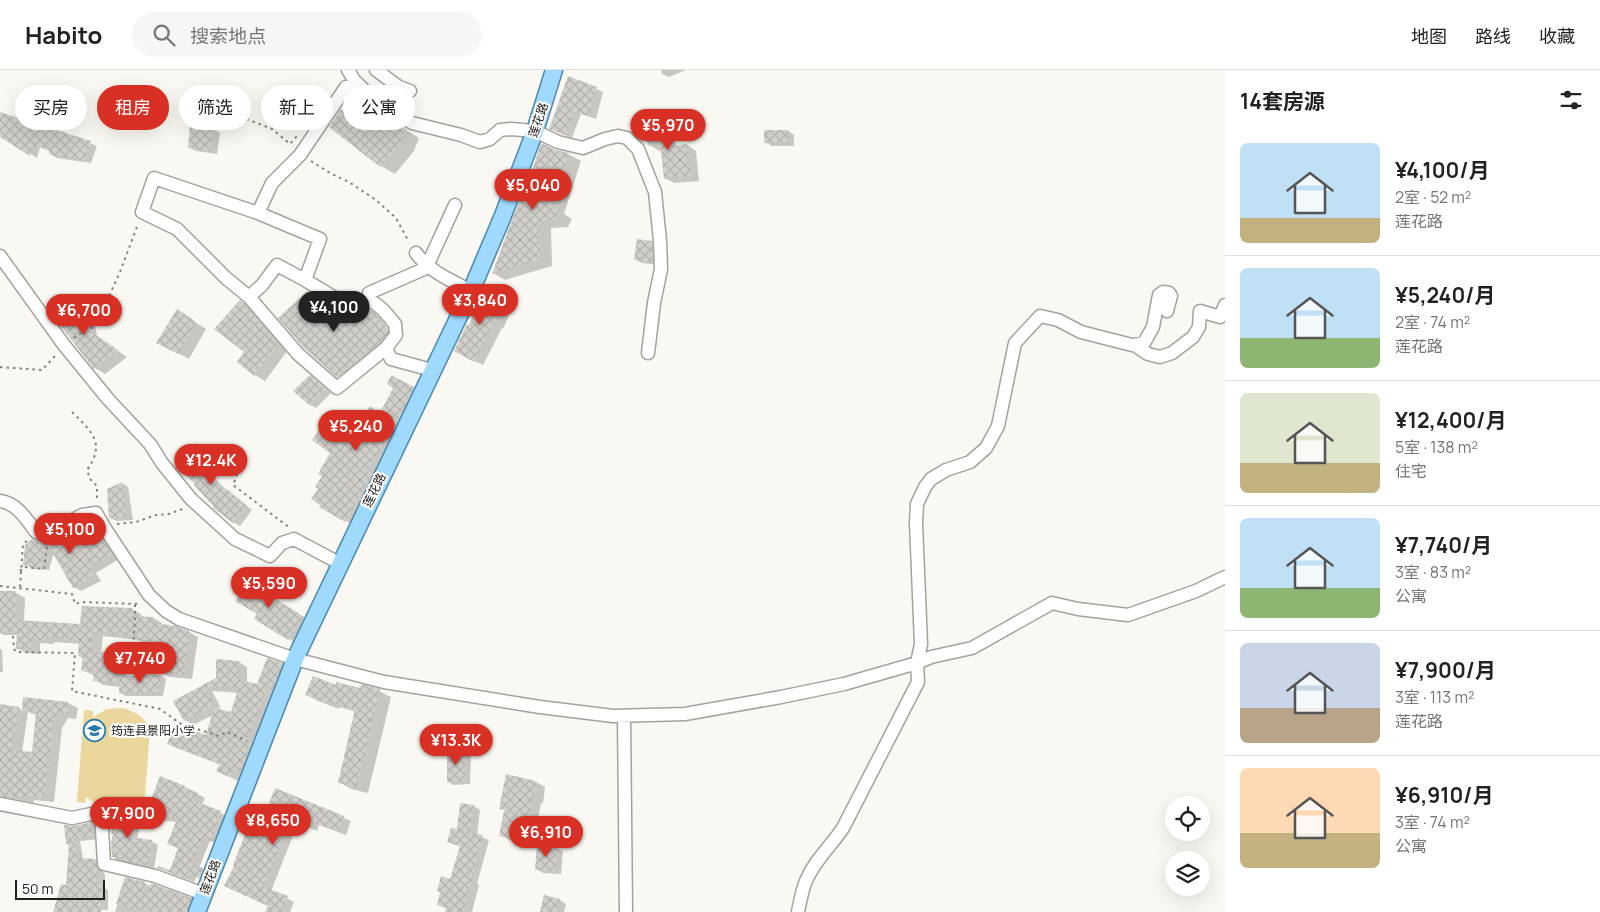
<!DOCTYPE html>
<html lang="zh">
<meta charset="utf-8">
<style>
:root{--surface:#fff;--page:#f6f6f6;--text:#222;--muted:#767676;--line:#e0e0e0;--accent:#d93025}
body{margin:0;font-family:Manrope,"Noto Sans SC",sans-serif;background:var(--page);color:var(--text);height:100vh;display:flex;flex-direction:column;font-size:19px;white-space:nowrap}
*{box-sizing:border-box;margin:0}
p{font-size:16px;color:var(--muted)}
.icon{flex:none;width:28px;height:28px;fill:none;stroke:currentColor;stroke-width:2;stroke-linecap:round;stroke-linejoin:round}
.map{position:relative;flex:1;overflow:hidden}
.side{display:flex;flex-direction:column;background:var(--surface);width:375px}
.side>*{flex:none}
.top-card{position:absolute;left:15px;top:15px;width:475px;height:45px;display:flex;gap:10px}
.buttons{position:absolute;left:1165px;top:726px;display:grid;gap:10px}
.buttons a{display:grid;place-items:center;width:45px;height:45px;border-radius:50%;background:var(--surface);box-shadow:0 5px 20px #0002;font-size:25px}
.scale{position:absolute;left:15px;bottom:12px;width:90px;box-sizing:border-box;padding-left:5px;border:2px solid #21201f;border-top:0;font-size:14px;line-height:18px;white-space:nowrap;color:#21201f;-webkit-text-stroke:4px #fff;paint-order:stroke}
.price{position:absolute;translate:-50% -42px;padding:0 11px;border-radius:18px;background:var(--accent);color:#fff;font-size:16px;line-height:32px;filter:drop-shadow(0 1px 2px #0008)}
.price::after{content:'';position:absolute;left:50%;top:30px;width:15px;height:11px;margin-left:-8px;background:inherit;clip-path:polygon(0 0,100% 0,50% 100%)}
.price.current{background:#222;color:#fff}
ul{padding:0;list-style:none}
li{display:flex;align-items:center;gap:15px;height:125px;padding:0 15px}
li+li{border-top:1px solid var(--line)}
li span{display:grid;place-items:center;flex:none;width:140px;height:100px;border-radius:8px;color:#555}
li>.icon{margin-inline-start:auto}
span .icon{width:60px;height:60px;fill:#fffc;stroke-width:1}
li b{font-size:21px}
h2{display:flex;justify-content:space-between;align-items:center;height:60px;padding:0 15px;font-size:21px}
.pill{padding:0 18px;border-radius:22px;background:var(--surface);box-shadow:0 5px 20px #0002;font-size:18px;line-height:45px}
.pill.current{background:var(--accent);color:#fff}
header{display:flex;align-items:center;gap:30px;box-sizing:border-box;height:70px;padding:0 25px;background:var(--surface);border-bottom:1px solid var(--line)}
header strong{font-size:24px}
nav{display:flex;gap:28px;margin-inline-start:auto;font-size:18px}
.search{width:350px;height:45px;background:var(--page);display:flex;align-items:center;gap:12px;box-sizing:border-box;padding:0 18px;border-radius:28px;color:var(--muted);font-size:19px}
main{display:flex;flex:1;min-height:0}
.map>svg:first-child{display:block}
.grass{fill:#ebd79c}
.shadow{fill:#0003;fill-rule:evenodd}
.building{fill:url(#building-cross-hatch)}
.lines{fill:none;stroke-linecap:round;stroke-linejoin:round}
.minor-casing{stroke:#a4a29d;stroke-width:15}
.major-casing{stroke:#4987ad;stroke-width:19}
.path{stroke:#83827f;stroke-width:2;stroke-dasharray:2.5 4;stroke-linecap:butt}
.minor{stroke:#fff;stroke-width:12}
.major{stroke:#9fd9fc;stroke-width:16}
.labels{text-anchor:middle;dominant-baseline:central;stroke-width:4;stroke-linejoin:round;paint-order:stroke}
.street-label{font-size:12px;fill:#21201f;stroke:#fff}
.poi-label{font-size:12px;fill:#21201f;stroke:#fff;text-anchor:start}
</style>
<header>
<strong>Habito</strong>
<div class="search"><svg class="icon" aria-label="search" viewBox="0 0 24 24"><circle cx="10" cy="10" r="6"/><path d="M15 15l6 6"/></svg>搜索地点</div>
<nav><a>地图</a><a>路线</a><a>收藏</a></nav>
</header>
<main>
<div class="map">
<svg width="1225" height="842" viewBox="0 0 1225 842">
<defs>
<pattern id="building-cross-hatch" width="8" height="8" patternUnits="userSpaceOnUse" patternTransform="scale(1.25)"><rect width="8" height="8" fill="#d1cfca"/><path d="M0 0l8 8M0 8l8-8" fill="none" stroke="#b3b1ad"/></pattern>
</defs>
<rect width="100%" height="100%" fill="#f9f8f2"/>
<path class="grass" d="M123,638C135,642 145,647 150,659L145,726C130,737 101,740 86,727L85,733L77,732L84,640L93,641V647L107,639Z"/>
<path class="shadow" d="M661,0H686L669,7L662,4Z
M569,7L603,22L596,49L581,44L572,68L557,62Z
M353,47L398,55L419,68L414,81L395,104L381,96L331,56Z
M0,48L90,73L97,76L91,93L57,88L50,84V81L40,77L37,88L0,65Z
M659,49L668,55L677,77L687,75L696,81L699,111L674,113L665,108L662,79L659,81L650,75Z
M191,57L214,59L220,63L217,84L196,81L189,77Z
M788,61L794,65V76H772L765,72Z
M556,81L568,84L581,91L564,144L572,149L568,157L551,158L552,196L505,210L493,203L524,131Z
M651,173L658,176L659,195L642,193L635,189Z
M307,222L320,230L333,249L370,241L377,246H374L391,263L392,261L378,246L383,249L400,266V270L393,279L351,314L338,306L305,277Z
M504,230L513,235L503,259L502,258L483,295L464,286L470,257Z
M240,231L250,237L288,280L265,311L255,305L239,291L246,282Z
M70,233L80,238L95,254L97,266L127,287L105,304L95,298Z
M187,247L206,259L189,289L168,278Z
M310,307L331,323L316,338L309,334Z
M414,318L421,322L403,359L373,406L378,409L353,455L321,436L320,418L331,383L337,352L352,363L380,344Z
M193,379L214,396L209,402L227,421L252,440L240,456L233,452Z
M122,413L128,417L133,450L117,451L110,448Z
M97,462L104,466L119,489L96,503L101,511L81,521L74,517L54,482L49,500L32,499L25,494L33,470L56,475L77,464L85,469Z
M251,507L273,520L269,525L312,552L297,574L256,548L258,544Z
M0,522L16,523L25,528L24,551L82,555L83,537L132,539L141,544V547L153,548L162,553V555L175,558L189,562L198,567L192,609L170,607L161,602L164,576L146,574L138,570L103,566L101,584H108L116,589V595L126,600V606H161L166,609L163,626H126L120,623V617L103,615L95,610V606L82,600L84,589L79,586L80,574L54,572V574L40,573V584L26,583L18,578V565H3L0,563Z
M0,579L2,580L3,602H0Z
M239,592L247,597V613L258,616L282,594L290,599L249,706L241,703L238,711L226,705L221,695L177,678L169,674L207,667L213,645L193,655L185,650L175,631L217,609ZM212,621L238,623L232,643L221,641L217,637L221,638Z
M337,616L379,621L391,627L368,723L351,719L339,712L356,642L340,637L339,639L318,631L307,625Z
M24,629L68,633L78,638L76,649L68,648L62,658L54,732L34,730L33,734L12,731L0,735V635L19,638L23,641ZM28,642L37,645L33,683L22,682Z
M465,682L471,686L470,714L453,715L448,711Z
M161,708L185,717L205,728L202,735L227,746L218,774L210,771L199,798L210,803L207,811L196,807L194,812L159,798L170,802L179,778L177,752L165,751L158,747V739L150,735Z
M536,712L545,717L543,733H541L533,774L509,770L501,765L505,741L501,738Z
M276,720L351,751L346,765L319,755L317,761L298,753L271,821L294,832L290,842H267L270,836L233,820Z
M474,736L480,740L477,765L489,770L477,814L479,815L472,842H447V838L438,834L451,810L461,777L449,772Z
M136,741L142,745L137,769L151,771L158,775L154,798L120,791L113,787L114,765L112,764Z
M93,753L100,757V769L80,771L83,789L95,790L102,794V800L105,805V818L108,820V840L81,839L80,842H55L67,817L70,776L67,774L73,757Z
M556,778L563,781L561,804L543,803L537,799Z
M126,809L145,813L151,817L191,829L198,833L195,842H115Z
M560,830L566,834L564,842H541Z"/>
<path class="building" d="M568,6L597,17L589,46L574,42L565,65L549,59Z
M360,35L365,36L384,45L406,59L401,73L380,97L329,57L341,39L352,46Z
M0,42L91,71L85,90L49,84V80L33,75L30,86L0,67Z
M659,48L670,76L687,74L691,106L664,109L660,72L649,76L641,56Z
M190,55L214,58L210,81L188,78Z
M764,60H788V73H764Z
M541,73L556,80L569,83L552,138L560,140L556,150L539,151L540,189L492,204L520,128L523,129Z
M637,169L652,171L653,192L634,190Z
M485,220L505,229L494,255L493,254L474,292L454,281L467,254L469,255Z
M307,221L329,252L341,241L347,242L367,239L374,242L387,257L388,263L380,272L337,307L304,278L278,248Z
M240,230L278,274L254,306L237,292L244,282L214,259Z
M70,231L85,247L87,259L118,280L94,299L53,246Z
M177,239L195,251V255L178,284L156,273Z
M310,305L326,319L309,335L293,321Z
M391,305L414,317L396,355L367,401L372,403L345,452L319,437L320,435L311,429L318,419L315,417L322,406L318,404L330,383L312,370L329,346L351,362L370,336L380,343L393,318L387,314Z
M193,377L209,392L203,397L225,421L227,419L247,436L233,453L213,438L214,437L194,415L195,414L176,395Z
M122,412L127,447L109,448L107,419Z
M97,460L112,484L89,498L94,507L73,518L47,473L41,497L23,495L25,475L32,469L56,473L77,463L81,470Z
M251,506L265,515L262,520L304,547L288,570L254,549L257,544L235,531Z
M0,521H16L15,550L80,554L82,536L132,538V546L153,547V553L176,556L189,561L184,605L160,602L163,572L136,570L137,566L94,562L92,581L108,583L107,593L118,594L116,613L93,611L94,602L81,601L83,587L78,586L79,571L46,568V570L32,569L31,580L16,579L17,562L0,561Z
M267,588L283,593L273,619L267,617L257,649L255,648L247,672L251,674L240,702L233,699L229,707L216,701L220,694L167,674L175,654L206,665L214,638L231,642L238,619L205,617L214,635L184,651L173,631L216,608V589L239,591V610L257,614Z
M136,604L161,605L157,624L119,623L120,605L136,606Z
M313,606L336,615V612L360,618L361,614L380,619L357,717L338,713L355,639L328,632L327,633L305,625Z
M23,627L68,632L67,644L58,643L53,652L45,727L24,726V730L0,726V634L19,637L12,680L32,682L36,642L22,640Z
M447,681H466L465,711L447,712Z
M506,704L536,711L534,729H532L524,770L499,766L504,740L499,739Z
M160,706L185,716L184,717L198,723L195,731L221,741L211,771L202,768L192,794L203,798L200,807L188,804L186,809L157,798L158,796L170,800L178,778L167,774L177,749L156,747L157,736L149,735Z
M275,718L344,746L338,761L312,752L309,758L290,750L264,817L288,826L281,842H265L268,836L224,816L234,796L233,795L246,762L243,761L248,747L262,752Z
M460,733L474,735L470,762L483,765L464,842H445L446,838L437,835L440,822L437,821L441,806L450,809L460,776L447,772L451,758L457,759Z
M116,736L136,740L130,767L152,770L148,796L112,787L111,773L113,764H111Z
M93,752L94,766L74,768L77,788L96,789V795L99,800L98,815H102L101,842H53L61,814L66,815L69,774H66L64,755L73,756Z
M537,775L557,776L555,801L535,800Z
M125,807L145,812L144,823L147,824L151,813L192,828L187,842H154L140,837L139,841L116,834Z
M544,825L560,829L557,842H540Z"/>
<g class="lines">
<defs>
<path id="minor" d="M348,0L354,10L372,28
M376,0L399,17L410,21
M258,143L272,113L300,85L346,17L361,27L372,28L412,53L461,65L480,72L490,69L500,60L511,59L535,61L558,72L583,78L605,69L618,66L627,68L638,79L655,122L660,171L661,199L654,233L648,283
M416,183C430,202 450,210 471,221
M0,186L64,275L108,329L150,374L162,393L191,429L235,469L270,486L282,473L294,469L339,493
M305,210L345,234C373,226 377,232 395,254L396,265L386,278
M369,223L424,199L427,196L455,135
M249,227L262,215L277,195L305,210L320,169L258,143L154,108L142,142L177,159L226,208L249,227L298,284L337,318L386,278L391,289L432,300
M1134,275L1144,273L1153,257L1159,225L1163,222L1169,223L1171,226L1167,241
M0,431C17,433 27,450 36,462L48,464L82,445L96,443L106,460L149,525L166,541L179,549L295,589L384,612L540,637L613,646L685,644L781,627L844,614L917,593L931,587L972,578L1052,533L1078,539L1128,545L1196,521L1225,507
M624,646L626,842
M0,734L72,748L101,742L104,794L155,806L204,824
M798,842C800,832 802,820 806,811C814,791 831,776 843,758L918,612L917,593L921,574L916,453L917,434L925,417L931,409L946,400L970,392L986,378L998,356L1015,273L1040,246L1058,250L1081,262L1136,276L1148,284L1160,287L1172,283L1193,267L1199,257L1200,241L1220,247L1225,235"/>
<path id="major" d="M197,842L295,589L471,221L502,148L535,61L554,0"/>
</defs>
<use href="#minor" class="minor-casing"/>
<use href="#major" class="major-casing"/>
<path class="path" d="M214,58L222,59L236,45L272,59L290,74L297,66
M311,91L330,103L349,112L376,130L396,148L409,172
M74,268L87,259L95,257L120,202L138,154
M0,297L42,300L56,285
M72,342C92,362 106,373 87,400L90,409L97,416V431
M195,374L211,388L220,390L237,405L233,415L290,458
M117,454L136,452L156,445L169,444L185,438
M20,501L24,497L44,499L47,476
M0,516L72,524L75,534L82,532L135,534L139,533
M20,517L23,474L27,471
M13,566L14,579L16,582L75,583L72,621L160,639L181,654L219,666L227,662L247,671
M133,576L135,551V534"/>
<use href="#minor" class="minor"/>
<use href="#major" class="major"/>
</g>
<defs>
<symbol id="school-ring" viewBox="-11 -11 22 22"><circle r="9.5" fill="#fff" stroke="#287dad" stroke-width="1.5"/><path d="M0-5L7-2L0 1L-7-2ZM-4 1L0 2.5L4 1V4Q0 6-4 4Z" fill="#287dad"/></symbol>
</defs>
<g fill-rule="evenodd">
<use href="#school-ring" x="82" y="648" width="25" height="25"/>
</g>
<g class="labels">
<g class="street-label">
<text transform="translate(538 50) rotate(-71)">莲花路</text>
<text transform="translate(374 420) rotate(-64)">莲花路</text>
<text transform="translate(210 807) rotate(-69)">莲花路</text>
</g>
<g class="poi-label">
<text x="111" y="660">筠连县景阳小学</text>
</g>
</g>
</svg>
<div class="buttons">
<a><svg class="icon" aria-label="locate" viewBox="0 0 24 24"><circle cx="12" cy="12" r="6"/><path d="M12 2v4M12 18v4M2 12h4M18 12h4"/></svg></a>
<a><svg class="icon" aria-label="layers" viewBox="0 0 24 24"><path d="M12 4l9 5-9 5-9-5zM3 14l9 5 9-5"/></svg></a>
</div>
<div class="scale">50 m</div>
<b class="price" style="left:668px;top:81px">¥5,970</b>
<b class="price" style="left:533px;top:141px">¥5,040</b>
<b class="price" style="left:480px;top:256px">¥3,840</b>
<b class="price current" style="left:334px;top:263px">¥4,100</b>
<b class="price" style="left:84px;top:266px">¥6,700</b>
<b class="price" style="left:356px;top:382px">¥5,240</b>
<b class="price" style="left:211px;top:416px">¥12.4K</b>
<b class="price" style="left:70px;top:485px">¥5,100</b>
<b class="price" style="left:269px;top:539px">¥5,590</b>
<b class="price" style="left:140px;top:614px">¥7,740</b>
<b class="price" style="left:456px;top:696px">¥13.3K</b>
<b class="price" style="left:128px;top:769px">¥7,900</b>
<b class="price" style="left:273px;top:776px">¥8,650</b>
<b class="price" style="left:546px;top:788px">¥6,910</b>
<div class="top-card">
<a class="pill">买房</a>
<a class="pill current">租房</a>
<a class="pill">筛选</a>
<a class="pill">新上</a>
<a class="pill">公寓</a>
</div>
</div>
<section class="side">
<h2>14套房源<svg class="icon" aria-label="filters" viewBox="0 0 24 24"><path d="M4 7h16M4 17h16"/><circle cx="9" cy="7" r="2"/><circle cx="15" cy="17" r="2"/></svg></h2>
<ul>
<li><span style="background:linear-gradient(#bfe0f5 75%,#c2b280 0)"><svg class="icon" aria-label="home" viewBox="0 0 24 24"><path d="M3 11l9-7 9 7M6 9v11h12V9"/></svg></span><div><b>¥4,100/月</b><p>2室 · 52 m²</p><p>莲花路</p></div></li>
<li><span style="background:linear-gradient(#bfe0f5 70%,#8fb573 0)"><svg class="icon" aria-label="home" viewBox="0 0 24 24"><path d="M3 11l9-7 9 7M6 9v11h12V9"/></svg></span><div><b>¥5,240/月</b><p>2室 · 74 m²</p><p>莲花路</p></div></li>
<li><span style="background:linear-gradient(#dfe7d0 70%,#c2b280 0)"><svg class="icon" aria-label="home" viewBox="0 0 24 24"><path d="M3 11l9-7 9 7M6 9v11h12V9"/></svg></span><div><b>¥12,400/月</b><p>5室 · 138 m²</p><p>住宅</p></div></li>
<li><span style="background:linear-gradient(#bfe0f5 70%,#8fb573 0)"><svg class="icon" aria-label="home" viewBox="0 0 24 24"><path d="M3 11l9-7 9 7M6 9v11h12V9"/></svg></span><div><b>¥7,740/月</b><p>3室 · 83 m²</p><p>公寓</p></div></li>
<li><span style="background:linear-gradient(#c9d6e8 65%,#b9a48a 0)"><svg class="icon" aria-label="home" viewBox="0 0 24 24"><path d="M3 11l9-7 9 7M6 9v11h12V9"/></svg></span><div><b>¥7,900/月</b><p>3室 · 113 m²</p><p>莲花路</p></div></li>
<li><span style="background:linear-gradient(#ffd9b3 65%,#c2b280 0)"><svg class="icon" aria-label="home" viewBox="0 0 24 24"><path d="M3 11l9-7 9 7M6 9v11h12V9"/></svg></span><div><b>¥6,910/月</b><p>3室 · 74 m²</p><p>公寓</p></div></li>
</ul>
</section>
</main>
